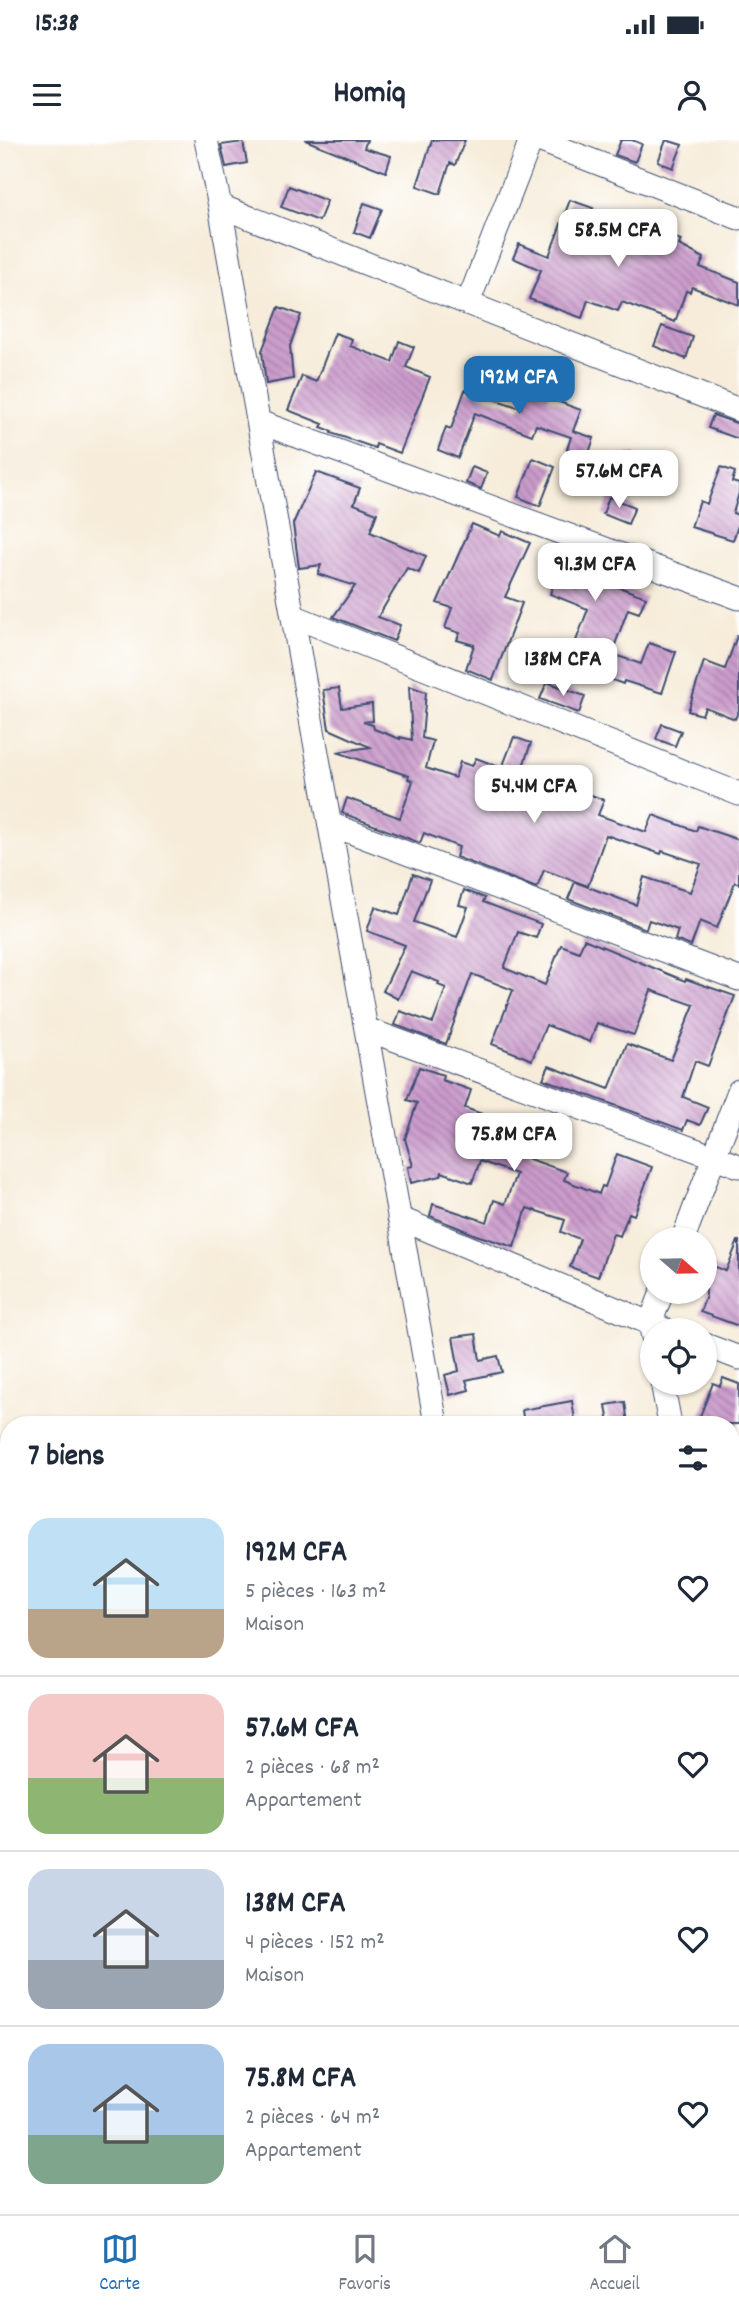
<!DOCTYPE html>
<html lang="fr">
<meta charset="utf-8">
<style>
:root{--surface:#fff;--page:#f6f6f7;--text:#1f2937;--muted:#747a83;--line:#e0e1e3;--accent:#1f6fb2}
body{margin:0;font-family:Dekko,sans-serif;background:var(--page);color:var(--text);height:100vh;display:flex;flex-direction:column;font-size:26px;white-space:nowrap}
*{box-sizing:border-box;margin:0}
p{font-size:23px;color:var(--muted)}
.icon{flex:none;width:38px;height:38px;fill:none;stroke:currentColor;stroke-width:2;stroke-linecap:round;stroke-linejoin:round}
.map{position:relative;flex:1;overflow:hidden}
.details{position:absolute;left:0px;top:1276px;width:740px;height:800px;display:flex;flex-direction:column;background:var(--surface);border-radius:28px 28px 0 0;box-shadow:0 2px 5px #0004}
.details>*{flex:none}
.needle{width:46px;rotate:110deg}
.buttons{position:absolute;left:640px;top:1087px;display:grid;gap:14px}
.buttons a{display:grid;place-items:center;width:77px;height:77px;border-radius:50%;background:var(--surface);box-shadow:0 2px 5px #0004;font-size:35px}
.price{position:absolute;translate:-50% -60px;padding:0 16px;border-radius:14px;background:#fff;color:#222;font-size:23px;line-height:46px;filter:drop-shadow(0 2px 4px #0008)}
.price::after{content:'';position:absolute;left:50%;top:42px;width:21px;height:16px;margin-left:-10px;background:inherit;clip-path:polygon(0 0,100% 0,50% 100%)}
.price.on{background:var(--accent);color:#fff}
ul{padding:0;list-style:none}
li{display:flex;align-items:center;gap:21px;height:175px;padding:0 28px}
li+li{border-top:2px solid var(--line)}
li span{display:grid;place-items:center;flex:none;width:196px;height:140px;border-radius:21px;color:#555}
li>.icon{margin-inline-start:auto}
span .icon{width:84px;height:84px;fill:#fffc;stroke-width:1}
li b{font-size:30px}
h2{display:flex;justify-content:space-between;align-items:center;height:84px;padding:0 28px;font-size:30px}
.status{display:flex;justify-content:space-between;align-items:center;height:49px;padding:0 35px;background:var(--surface);direction:ltr}
.status svg{height:19px;fill:currentColor}
header{display:flex;justify-content:space-between;align-items:center;height:91px;padding:0 28px;background:var(--surface);font-size:32px;font-weight:700}
.dock{display:flex;justify-content:space-around;align-items:center;height:98px;border-top:2px solid var(--line);background:var(--surface);font-size:19px;color:var(--muted)}
.dock a{display:grid;justify-items:center;gap:4px}
.dock .on{color:var(--accent)}
.map>svg:first-child{display:block}
.building{fill:url(#building-back-hatch)}
.lines{fill:none;stroke-linecap:round;stroke-linejoin:round}
.minor-casing{stroke:#3c4b70;stroke-width:25}
.minor{stroke:#fff;stroke-width:23}
</style>
<div class="status"><b>15:38</b><svg viewBox="0 0 49 12"><path d="M0 12V9h3v3zM5 12V6h3v6zM10 12V3h3v9zM15 12V0h3v12zM26 1h20v11H26zM47 4h2v5h-2z"/></svg></div>
<header><svg class="icon" aria-label="menu" viewBox="0 0 24 24"><path d="M4 6h16M4 12h16M4 18h16"/></svg>Homiq<svg class="icon" aria-label="person" viewBox="0 0 24 24"><circle cx="12" cy="8" r="4"/><path d="M4 21q1-7 8-7t8 7"/></svg></header>
<div class="map">
<svg width="739" height="2074" viewBox="0 0 739 2074">
<defs>
<pattern id="building-back-hatch" width="6" height="6" patternUnits="userSpaceOnUse" patternTransform="scale(1.75)"><rect width="6" height="6" fill="#cb9bcb"/><path d="M-1 5l2 2M0 0l6 6M5-1l2 2" fill="none" stroke="#a47fa8"/></pattern>
</defs>
<rect width="100%" height="100%" fill="#fff"/>
<filter id="ink" filterUnits="userSpaceOnUse"><feTurbulence type="fractalNoise" baseFrequency=".0143" numOctaves="2"/><feDisplacementMap in="SourceGraphic" scale="14" xChannelSelector="R" yChannelSelector="G"/><feConvolveMatrix kernelMatrix="1 2 1 2 8 2 1 2 1" color-interpolation-filters="sRGB"/></filter>
<filter id="wash" filterUnits="userSpaceOnUse"><feTurbulence type="fractalNoise" baseFrequency=".00686" numOctaves="4" result="noise"/><feDisplacementMap in="SourceGraphic" scale="28" xChannelSelector="R" yChannelSelector="G"/><feGaussianBlur stdDeviation="1.57" result="paint"/><feColorMatrix in="noise" values="0 0 0 0 0 0 0 0 0 0 0 0 0 0 0 0 0 1.4 0 .05"/><feComposite in="paint" operator="in"/></filter>
<g filter="url(#wash)">
<rect width="100%" height="100%" fill="#f6ecd9"/>
<g id="blocks">
<path class="building" d="M305,0H367L364,8L391,16L386,32Z
M432,0H465L455,25L450,23L440,54L417,46Z
M621,0H632L642,4L635,22L615,15Z
M666,0L682,5L673,28L658,22Z
M243,2L247,23L226,27L221,5Z
M289,46L327,61L319,81L281,67Z
M570,60L593,68L590,75L656,101L660,92L681,100L679,105L704,118L700,127L739,142V165L692,147L690,152L686,151L675,182L622,162L618,171L588,160L582,178L529,159L541,130L513,118L519,104L549,116Z
M364,63L382,69L370,98L354,92Z
M279,167L301,175L290,206L293,239L266,244L262,211Z
M662,186L693,197L686,219L654,206Z
M335,193L352,199L350,206L392,222L399,201L414,207L406,227L430,237L400,313L376,304L375,308L331,293L332,291L321,287L323,284L288,270L302,236L316,242Z
M538,228L557,235L548,258L581,270L573,291L594,298L588,316L567,309L571,297L536,285L532,295L475,273L458,318L438,310L446,287L451,289L465,250L521,268Z
M713,275L739,284V299L708,288Z
M629,312L678,331L672,348L623,330Z
M533,318L555,327L540,366L518,357Z
M472,327L487,333L481,349L466,343Z
M721,327L735,332L732,342L739,344V353L733,373L739,375V383L733,400L691,387L700,361L707,364Z
M316,332L360,348L354,364L377,373L370,392L426,416L419,433L407,428L378,477L400,485L394,501L333,477L355,446L318,434L321,425L299,428L293,384Z
M609,357L635,367L628,384L603,374Z
M472,384L500,396L502,391L530,403L505,457L522,463L493,540L466,529L474,505L457,500L460,493L445,488L452,468L437,463Z
M566,410L581,415L578,429L595,436L594,438L646,457L639,473L628,469L612,513L576,501L588,469L550,454Z
M737,496H739V570L735,579L705,567L702,575L688,571L704,521L725,529Z
M649,503L676,512L662,553L624,541L623,544L604,537L612,514L641,524Z
M547,542L585,556L579,573L540,559Z
M409,546L426,552L422,598L433,601L426,628L455,638L460,622L472,626L476,618L502,628L514,597L531,603L522,629L529,631L526,641L570,658L574,648L604,660L598,675L646,692L653,675L696,691L698,686L739,700V744L735,742L717,788L700,781L691,806L675,800L678,790L649,780L646,789L568,759L575,742L636,765L644,737L690,752L701,724L662,711L661,714L606,695L588,746L544,730L537,748L456,717L459,707L424,693L420,703L342,673L347,658L400,678L413,641L408,639L409,636L337,612L370,607L329,589L323,550L339,548L342,568L372,564L373,581L363,582L373,585L374,589L400,599V597L412,600Z
M662,584L681,591L675,606L656,599Z
M413,734L430,740L414,782L457,797L468,767L459,765L464,750L485,758L483,762L541,784L536,798L518,792L504,828L545,845L561,805L579,812L584,799L685,841L686,839L735,856L708,926L695,921L683,957L708,967L700,985L687,980L683,990L543,939L549,926L609,949L627,904L671,920L694,865L651,850L634,895L597,883L590,902L546,885L532,920L492,904L513,850L472,834L446,904L395,885L400,871L433,883L446,848L438,845L439,842L411,831L398,859L383,851L405,805L367,791L375,767L399,775Z
M419,927L443,935L442,940L471,950L465,968L504,982L506,977L540,991L529,1019L567,1032L564,1040L599,1054L602,1046L605,1047L617,1014L652,1027L634,1075L629,1073L620,1096L613,1094L598,1137L570,1127L580,1099L561,1092L565,1080L527,1068L514,1107L476,1095L430,1076L433,1064L487,1082L494,1060L505,1064L516,1034L480,1021L472,1043L442,1032L441,1036L411,1043L408,1027L413,1026L405,999L417,963L407,960Z
M738,1101H739V1186L700,1172L706,1156L705,1123L726,1131Z
M476,1194L480,1220L498,1216L502,1232L466,1240L469,1250L450,1255L445,1235L459,1231L453,1197Z
M723,1238L739,1244V1284H697L713,1243L720,1246Z
M572,1261L575,1280L524,1284L522,1270Z
M625,1262L628,1284H609L606,1265Z"/>
</g>
</g>
<g filter="url(#ink)">
<use href="#blocks" fill-opacity="0" stroke="#3c4b70" stroke-width="2"/>
<g class="lines">
<defs>
<path id="minor" d="M206,0L220,66L436,1284
M539,0L739,78
M220,66L739,270
M468,163L531,0
M259,282L739,458
M293,476L739,654
M330,684L739,839
M366,889L739,1026
M399,1078L666,1190
M683,1099L739,951
M653,1197L650,1184L662,1152
M705,1205L739,1218
M662,1242L670,1284
M732,1405L739,1408
M0,1493L9,1492
M732,1601L739,1640
M0,1752L9,1803
M0,1853L9,1852
M732,1920L739,1922
M194,2067L197,2074
M228,2067L231,2074
M574,2067L575,2074"/>
</defs>
<use href="#minor" class="minor-casing"/>
<use href="#minor" class="minor"/>
</g>
</g>
</svg>
<div class="buttons">
<a><svg class="needle" viewBox="-14 -14 28 28"><path d="M0-13l5 13h-10z" fill="#e53935"/><path d="M0 13l5-13h-10z" fill="#747a83"/></svg></a>
<a><svg class="icon" aria-label="locate" viewBox="0 0 24 24"><circle cx="12" cy="12" r="6"/><path d="M12 2v4M12 18v4M2 12h4M18 12h4"/></svg></a>
</div>
<b class="price" style="left:618px;top:129px">58.5M CFA</b>
<b class="price on" style="left:519px;top:276px">192M CFA</b>
<b class="price" style="left:619px;top:370px">57.6M CFA</b>
<b class="price" style="left:595px;top:463px">91.3M CFA</b>
<b class="price" style="left:563px;top:558px">138M CFA</b>
<b class="price" style="left:534px;top:685px">54.4M CFA</b>
<b class="price" style="left:514px;top:1033px">75.8M CFA</b>
<section class="details">
<h2>7 biens<svg class="icon" aria-label="filters" viewBox="0 0 24 24"><path d="M4 7h16M4 17h16"/><circle cx="9" cy="7" r="2"/><circle cx="15" cy="17" r="2"/></svg></h2>
<ul>
<li><span style="background:linear-gradient(#bfe0f5 65%,#b9a48a 0)"><svg class="icon" aria-label="home" viewBox="0 0 24 24"><path d="M3 11l9-7 9 7M6 9v11h12V9"/></svg></span><div><b>192M CFA</b><p>5 pièces · 163 m²</p><p>Maison</p></div><svg class="icon" aria-label="heart" viewBox="0 0 24 24"><path d="M12 20l-8-8c-3-5 5-10 8-4 3-6 11-1 8 4z"/></svg></li>
<li><span style="background:linear-gradient(#f6c9c9 60%,#8fb573 0)"><svg class="icon" aria-label="home" viewBox="0 0 24 24"><path d="M3 11l9-7 9 7M6 9v11h12V9"/></svg></span><div><b>57.6M CFA</b><p>2 pièces · 68 m²</p><p>Appartement</p></div><svg class="icon" aria-label="heart" viewBox="0 0 24 24"><path d="M12 20l-8-8c-3-5 5-10 8-4 3-6 11-1 8 4z"/></svg></li>
<li><span style="background:linear-gradient(#c9d6e8 65%,#9aa5b1 0)"><svg class="icon" aria-label="home" viewBox="0 0 24 24"><path d="M3 11l9-7 9 7M6 9v11h12V9"/></svg></span><div><b>138M CFA</b><p>4 pièces · 152 m²</p><p>Maison</p></div><svg class="icon" aria-label="heart" viewBox="0 0 24 24"><path d="M12 20l-8-8c-3-5 5-10 8-4 3-6 11-1 8 4z"/></svg></li>
<li><span style="background:linear-gradient(#a9c7e8 65%,#7fa58c 0)"><svg class="icon" aria-label="home" viewBox="0 0 24 24"><path d="M3 11l9-7 9 7M6 9v11h12V9"/></svg></span><div><b>75.8M CFA</b><p>2 pièces · 64 m²</p><p>Appartement</p></div><svg class="icon" aria-label="heart" viewBox="0 0 24 24"><path d="M12 20l-8-8c-3-5 5-10 8-4 3-6 11-1 8 4z"/></svg></li>
</ul>
</section>
</div>
<nav class="dock">
<a class="on"><svg class="icon" aria-label="map" viewBox="0 0 24 24"><path d="M3 6l6-2 6 2 6-2v14l-6 2-6-2-6 2zM9 4v14M15 6v14"/></svg>Carte</a>
<a><svg class="icon" aria-label="saved" viewBox="0 0 24 24"><path d="M7 4h10v16l-5-4-5 4z"/></svg>Favoris</a>
<a><svg class="icon" aria-label="home" viewBox="0 0 24 24"><path d="M3 11l9-7 9 7M6 9v11h12V9"/></svg>Accueil</a>
</nav>
